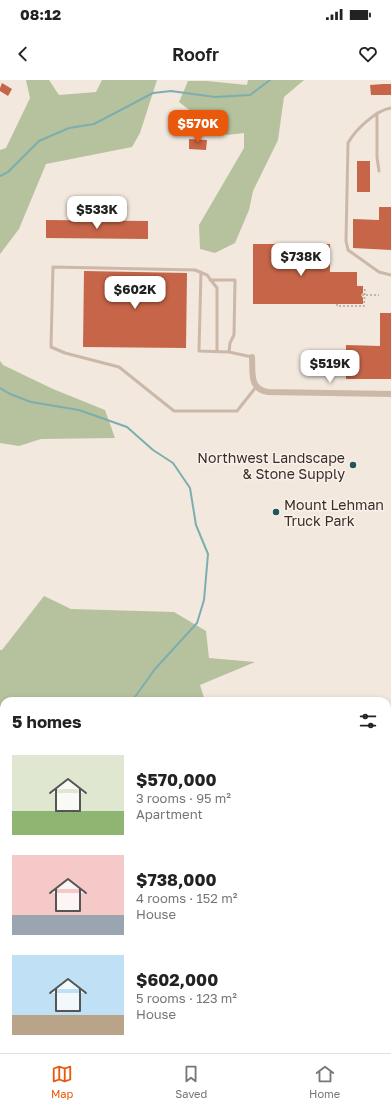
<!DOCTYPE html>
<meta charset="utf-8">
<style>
:root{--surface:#fff;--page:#f2f2f2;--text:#222;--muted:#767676;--line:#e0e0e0;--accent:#ea580c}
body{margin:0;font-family:"Golos Text",sans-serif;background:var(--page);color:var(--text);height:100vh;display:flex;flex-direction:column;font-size:15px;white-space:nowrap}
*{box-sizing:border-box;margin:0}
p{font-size:13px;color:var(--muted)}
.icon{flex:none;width:22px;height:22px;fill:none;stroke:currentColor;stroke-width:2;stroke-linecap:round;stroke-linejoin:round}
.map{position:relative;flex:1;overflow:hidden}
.details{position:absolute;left:0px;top:617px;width:391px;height:356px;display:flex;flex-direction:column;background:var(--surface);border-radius:12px 12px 0 0;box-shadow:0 2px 6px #0003}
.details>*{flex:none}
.price{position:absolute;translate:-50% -34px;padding:0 9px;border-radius:8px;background:#fff;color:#222;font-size:13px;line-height:26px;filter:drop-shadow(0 1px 2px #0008)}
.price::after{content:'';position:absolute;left:50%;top:24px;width:12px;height:9px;margin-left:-6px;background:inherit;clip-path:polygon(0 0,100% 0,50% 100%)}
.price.active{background:var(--accent);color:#fff}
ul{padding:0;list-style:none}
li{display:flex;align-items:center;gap:12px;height:100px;padding:0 12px}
li span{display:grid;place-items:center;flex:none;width:112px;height:80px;border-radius:0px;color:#555}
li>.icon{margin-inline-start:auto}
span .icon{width:48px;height:48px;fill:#fffc;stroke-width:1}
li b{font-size:17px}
h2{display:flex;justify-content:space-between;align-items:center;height:48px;padding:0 12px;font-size:17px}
.status{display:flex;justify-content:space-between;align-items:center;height:28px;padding:0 20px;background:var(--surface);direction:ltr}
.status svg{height:11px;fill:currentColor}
header{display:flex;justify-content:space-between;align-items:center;height:52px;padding:0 12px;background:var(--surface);font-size:18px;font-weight:600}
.menu{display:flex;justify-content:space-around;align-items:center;height:56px;border-top:1px solid var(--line);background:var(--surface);font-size:11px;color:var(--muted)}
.menu a{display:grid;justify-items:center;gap:2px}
.menu .active{color:var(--accent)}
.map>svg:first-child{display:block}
.green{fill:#b6c29d}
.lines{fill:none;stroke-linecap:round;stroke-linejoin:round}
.stream{stroke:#7caeb0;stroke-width:2}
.building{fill:#c66548}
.path{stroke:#b7a293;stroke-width:1.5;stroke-dasharray:2 2;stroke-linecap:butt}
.service{stroke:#cbb8a9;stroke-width:3}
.minor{stroke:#cbb8a9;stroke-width:6}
.poi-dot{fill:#1e565a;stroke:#faf2ea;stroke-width:1.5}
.labels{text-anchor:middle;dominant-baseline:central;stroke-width:3;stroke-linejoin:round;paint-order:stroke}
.poi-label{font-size:14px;fill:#382d29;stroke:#faf2ea;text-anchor:end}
</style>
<div class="status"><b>08:12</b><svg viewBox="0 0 49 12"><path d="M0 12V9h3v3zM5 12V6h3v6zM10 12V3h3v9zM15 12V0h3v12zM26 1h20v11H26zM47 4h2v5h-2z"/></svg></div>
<header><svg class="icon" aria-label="back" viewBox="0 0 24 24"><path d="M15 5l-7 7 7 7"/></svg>Roofr<svg class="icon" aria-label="heart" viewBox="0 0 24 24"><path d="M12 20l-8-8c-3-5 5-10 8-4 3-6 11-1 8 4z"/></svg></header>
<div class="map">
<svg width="391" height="973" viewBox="0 0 391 973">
<rect width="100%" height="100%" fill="#f2e8dd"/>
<path class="green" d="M26,0H49L59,15L96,12L102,0H157L140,53L132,67L46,84L19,149L0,174V70L6,68L30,18Z
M248,0H304L284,17L278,60L253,111L249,130L235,163L215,173L200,169L199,145L244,68V53L227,55L205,42L179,22L188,1H207L247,5Z
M0,281L3,285L53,309L105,330L115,358L41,359L19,366L0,363Z
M44,516L71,529L174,532L206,551L209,578L255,582L200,605L205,621H4V774L0,773V570H2Z
M0,790L4,791V841H0Z
M132,969H200L198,973H132Z"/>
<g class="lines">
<path class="stream" d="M0,96L8,92L39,61L69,48L94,44L153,13L171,11L215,17L250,15L270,0
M0,308L10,314L31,322L79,330L127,347L153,370L173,383L190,408L196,445L208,474L204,520L197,543L155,589L132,621
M0,681L4,680
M0,819H4"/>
</g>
<path class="building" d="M2,3L12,9L8,16L0,11V8Z
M383,4H391V15H371L370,5Z
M189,59L207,60L206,70L189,69Z
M357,81H370V112H357Z
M379,127H391V170L353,168V139L379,140Z
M46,140L148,141V159L46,158Z
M253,164H330V192H357V206H363V213L361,215L363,218V224H253Z
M84,191L187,193L186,268L83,267Z
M380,233H391V299H346V265L380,266Z"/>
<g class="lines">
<path class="path" d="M362,215H379
M337,224V226H364L365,207"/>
<path class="service" d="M391,28C376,30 355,50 348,63L346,161L348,170L379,192L391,195
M377,33V77L379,91
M201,192L199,271L229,272L252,277
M210,200H235L234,255L230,263L229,272
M217,271V208L207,195L195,190L53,187L51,267L65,273L119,287L174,331H237L256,307
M0,780H4
M387,821L391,822
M339,969V973
M129,973V969
M212,973L213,969"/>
<path class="minor" d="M252,277C253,293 249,309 268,312L391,314"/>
</g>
<g class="poi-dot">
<circle cx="353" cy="385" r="4"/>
<circle cx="276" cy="432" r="4"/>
</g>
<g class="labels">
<g class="poi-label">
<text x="345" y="377">Northwest Landscape<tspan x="345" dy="16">&amp; Stone Supply</tspan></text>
<text x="284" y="424" text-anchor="start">Mount Lehman<tspan x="284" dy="16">Truck Park</tspan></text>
</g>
</g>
</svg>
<b class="price active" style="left:198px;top:64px">$570K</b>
<b class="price" style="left:97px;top:150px">$533K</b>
<b class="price" style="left:301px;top:197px">$738K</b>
<b class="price" style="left:135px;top:230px">$602K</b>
<b class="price" style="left:330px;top:304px">$519K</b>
<section class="details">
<h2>5 homes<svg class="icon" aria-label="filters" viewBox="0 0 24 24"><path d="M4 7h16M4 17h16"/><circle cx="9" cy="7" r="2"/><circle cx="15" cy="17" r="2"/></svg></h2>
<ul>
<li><span style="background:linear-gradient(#dfe7d0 70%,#8fb573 0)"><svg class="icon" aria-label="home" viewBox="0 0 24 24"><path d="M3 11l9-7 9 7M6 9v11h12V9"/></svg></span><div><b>$570,000</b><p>3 rooms · 95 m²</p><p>Apartment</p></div></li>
<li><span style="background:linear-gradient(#f6c9c9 75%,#9aa5b1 0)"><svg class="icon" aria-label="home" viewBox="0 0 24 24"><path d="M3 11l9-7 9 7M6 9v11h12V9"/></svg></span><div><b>$738,000</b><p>4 rooms · 152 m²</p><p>House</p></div></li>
<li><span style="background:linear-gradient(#bfe0f5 75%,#b9a48a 0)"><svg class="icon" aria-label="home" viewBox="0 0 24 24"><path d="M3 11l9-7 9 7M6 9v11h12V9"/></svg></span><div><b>$602,000</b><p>5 rooms · 123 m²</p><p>House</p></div></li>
</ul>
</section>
</div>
<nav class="menu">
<a class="active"><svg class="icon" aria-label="map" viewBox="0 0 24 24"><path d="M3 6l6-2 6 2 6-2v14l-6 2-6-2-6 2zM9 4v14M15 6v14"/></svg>Map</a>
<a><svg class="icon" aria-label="saved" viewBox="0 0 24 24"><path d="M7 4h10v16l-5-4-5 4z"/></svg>Saved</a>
<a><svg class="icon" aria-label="home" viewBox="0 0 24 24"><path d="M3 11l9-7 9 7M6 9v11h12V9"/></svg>Home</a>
</nav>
